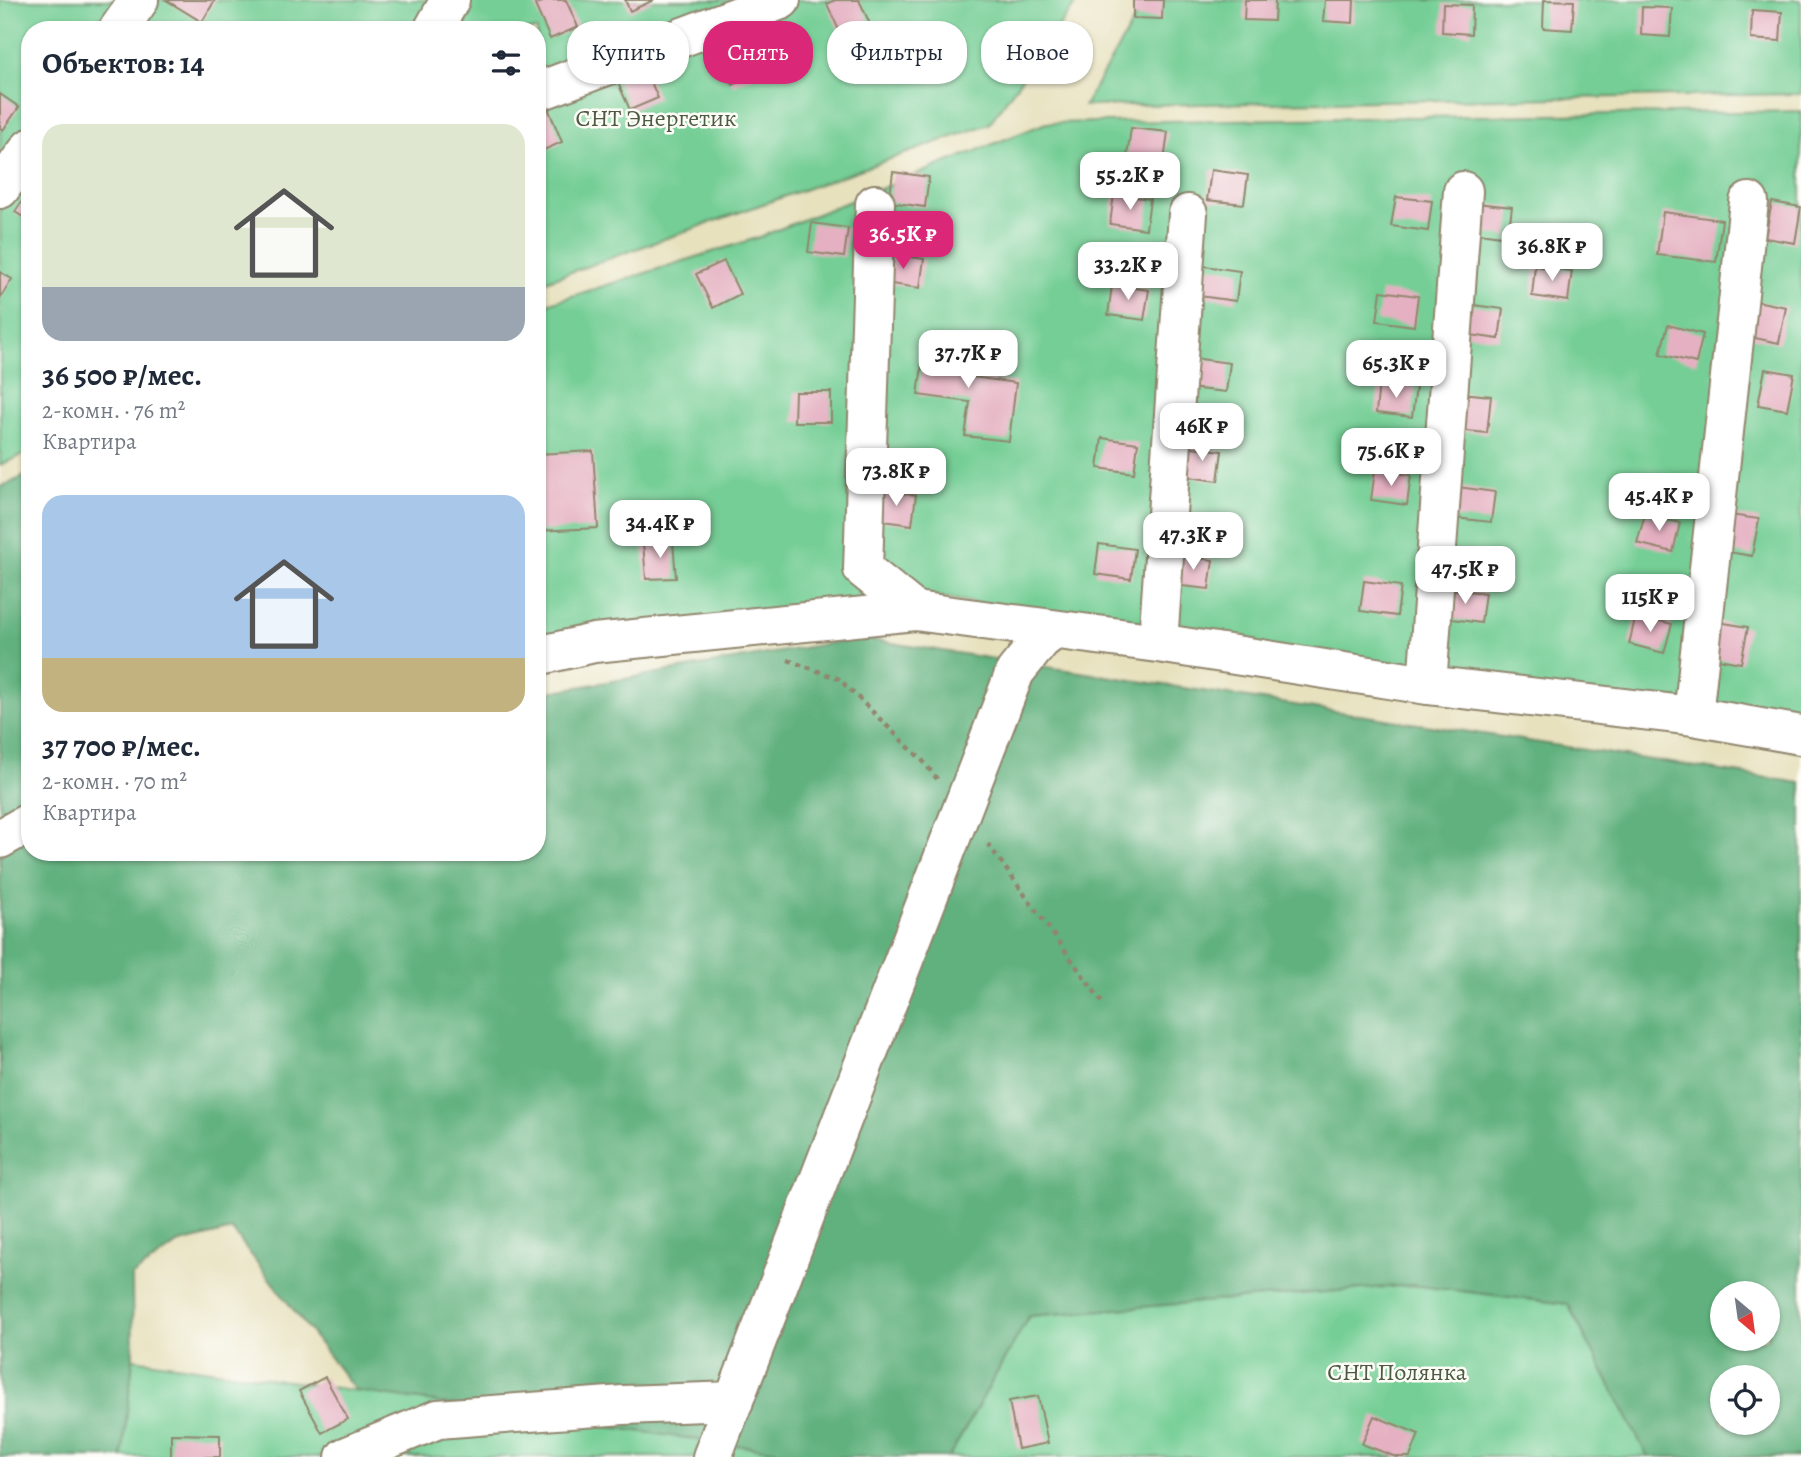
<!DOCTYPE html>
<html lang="ru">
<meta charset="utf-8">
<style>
:root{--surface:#fff;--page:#f6f6f7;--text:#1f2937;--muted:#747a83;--accent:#db2777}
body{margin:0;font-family:Alegreya,serif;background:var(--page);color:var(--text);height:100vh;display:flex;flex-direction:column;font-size:26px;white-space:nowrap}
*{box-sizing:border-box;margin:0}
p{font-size:23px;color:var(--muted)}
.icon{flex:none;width:38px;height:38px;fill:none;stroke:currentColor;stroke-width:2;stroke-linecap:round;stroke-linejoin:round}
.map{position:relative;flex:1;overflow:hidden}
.sheet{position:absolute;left:21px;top:21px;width:525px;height:840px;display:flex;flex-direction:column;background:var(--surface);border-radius:28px;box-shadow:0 2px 5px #0004}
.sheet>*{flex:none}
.hud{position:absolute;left:567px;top:21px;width:665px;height:63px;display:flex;gap:14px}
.needle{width:46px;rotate:151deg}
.tools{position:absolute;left:1710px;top:1281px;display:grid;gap:14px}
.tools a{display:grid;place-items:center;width:70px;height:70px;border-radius:50%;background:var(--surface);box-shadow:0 2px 5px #0004;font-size:35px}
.price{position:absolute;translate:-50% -60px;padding:0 16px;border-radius:14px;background:#fff;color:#222;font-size:23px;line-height:46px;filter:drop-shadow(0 2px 4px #0008)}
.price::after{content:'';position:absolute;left:50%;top:42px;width:21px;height:16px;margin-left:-10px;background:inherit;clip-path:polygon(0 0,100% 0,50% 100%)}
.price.on{background:var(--accent);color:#fff}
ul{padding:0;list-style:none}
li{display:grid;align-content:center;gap:14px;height:371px;padding:0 21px}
li span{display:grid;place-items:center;height:217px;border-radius:21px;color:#555}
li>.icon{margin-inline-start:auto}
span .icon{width:126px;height:126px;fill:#fffc;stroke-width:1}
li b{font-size:30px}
h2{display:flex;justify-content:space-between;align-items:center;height:84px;padding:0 21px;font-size:30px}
.tag{padding:0 24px;border-radius:28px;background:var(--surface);box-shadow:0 2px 5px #0004;font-size:24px;line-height:63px}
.tag.on{background:var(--accent);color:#fff}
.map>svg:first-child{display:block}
.green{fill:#75ce95;stroke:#587c5a;stroke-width:2}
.forest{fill:#60b17e;stroke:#4e6e4e;stroke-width:2;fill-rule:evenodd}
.building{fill:#e5b1c2}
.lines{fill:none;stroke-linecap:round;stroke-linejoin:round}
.minor-casing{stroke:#91866e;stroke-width:42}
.path{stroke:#91866e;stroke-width:4.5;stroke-dasharray:5 5;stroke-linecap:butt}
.minor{stroke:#fff;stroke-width:38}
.labels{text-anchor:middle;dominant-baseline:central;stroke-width:5;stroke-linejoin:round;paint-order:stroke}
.park-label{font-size:24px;fill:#4c5b42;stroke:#fdfcf7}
</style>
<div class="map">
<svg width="1801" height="1457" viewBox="0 0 1801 1457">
<rect width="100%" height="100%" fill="#fdfcf7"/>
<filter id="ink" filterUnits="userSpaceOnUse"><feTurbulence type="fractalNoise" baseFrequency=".0143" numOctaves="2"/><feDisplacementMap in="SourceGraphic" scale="14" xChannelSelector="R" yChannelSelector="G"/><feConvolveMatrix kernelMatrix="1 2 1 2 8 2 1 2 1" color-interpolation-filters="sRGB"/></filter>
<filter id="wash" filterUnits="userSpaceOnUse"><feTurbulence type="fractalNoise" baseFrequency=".00686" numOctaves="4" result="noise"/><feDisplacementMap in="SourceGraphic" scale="28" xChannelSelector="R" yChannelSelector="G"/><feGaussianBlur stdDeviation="1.57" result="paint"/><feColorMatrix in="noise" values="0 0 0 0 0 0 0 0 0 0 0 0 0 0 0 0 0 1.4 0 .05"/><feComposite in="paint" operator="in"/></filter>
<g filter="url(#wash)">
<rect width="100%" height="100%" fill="#e7e1be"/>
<path class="green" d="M0,0H1078L989,124L537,284V30H30V452L0,465Z
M1146,0H1801V94L1084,106Z
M1801,111V752L902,590L537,669V307L757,238L1046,123Z
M1411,1285L1568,1304L1648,1457H949L1029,1316Z
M133,1359L820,1457H122Z"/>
<path class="forest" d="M30,474V852H537V694L859,638L1801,783V1457H1648L1568,1304L1411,1285L1029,1316L949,1457H820L356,1391L232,1230L177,1244L132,1276L133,1359L122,1457H0V487ZM1722,1293H1768V1339H1722ZM1722,1377H1768V1423H1722Z"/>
<g id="blocks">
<path class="building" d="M166,0H215L202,22Z
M547,0H566L578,27L550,39L535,5Z
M625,0H654L630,11Z
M835,0H859L870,24L842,37L827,4Z
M1133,0H1163L1162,19L1133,18Z
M1245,0H1275L1274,21L1244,20Z
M1325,0H1354L1353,23L1323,21Z
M1544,0L1574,1L1572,30L1543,28Z
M1443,4L1472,5L1471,34L1442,32Z
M1642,7L1672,8L1670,37L1641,35Z
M1752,10L1782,12L1780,41L1751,39Z
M745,39L760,73L733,85L718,52Z
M643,64L658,98L630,110L615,76Z
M0,94L19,107L3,130L0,128Z
M548,108L562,142L537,153V113Z
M1131,128L1168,132L1164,162L1127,157Z
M1211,170L1248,175L1244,204L1207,200Z
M893,172L929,177L925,207L889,202Z
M30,189V221L15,212Z
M1114,194L1150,199L1146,229L1110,224Z
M1396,197L1432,201L1428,231L1391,226Z
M1772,202L1801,207L1795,243L1765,238Z
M1476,203L1512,207L1508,237L1472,232Z
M1663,212L1722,220L1716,262L1657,255Z
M812,223L848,228L844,257L808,252Z
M887,253L924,259L920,288L883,283Z
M724,261L740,294L713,308L696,274Z
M1204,266L1240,271L1236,301L1199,296Z
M1535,266L1572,271L1568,301L1532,296Z
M0,272L12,279L0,298Z
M1112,285L1149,290L1144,320L1108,315Z
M1381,291L1418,296L1414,326L1377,321Z
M1756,301L1786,307L1779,343L1750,337Z
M1466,304L1503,309L1499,339L1463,334Z
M1668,325L1703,334L1696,363L1660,354Z
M925,342L976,349L972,377L1016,383L1009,441L965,436L970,402L918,395Z
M1193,358L1230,363L1226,392L1189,388Z
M1765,369L1794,374L1787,410L1758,405Z
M1379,382L1416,387L1412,417L1376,413Z
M795,392H831V422H794Z
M1461,393L1491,396L1487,433L1457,430Z
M1102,438L1138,443L1134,473L1098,468Z
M1185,446L1222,451L1218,481L1181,476Z
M593,451L598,528L537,531V454Z
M1375,470L1411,475L1407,505L1371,500Z
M1458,487L1495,492L1491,522L1455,518Z
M880,490L916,495L912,525L876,520Z
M1645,514L1680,523L1673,552L1637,543Z
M1730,515L1759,519L1752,556L1723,551Z
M673,541L676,578L646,579L643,543Z
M1099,544L1135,549L1131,579L1095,574Z
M1177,555L1213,560L1209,589L1173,585Z
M1364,581L1401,586L1397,616L1360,611Z
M1449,589L1485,593L1481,623L1445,618Z
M1636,615L1672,624L1664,653L1629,644Z
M1718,622L1748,627L1741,663L1712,658Z
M325,1377L348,1419L322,1433L299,1391Z
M1038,1396L1048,1443L1018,1449L1009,1401Z
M1374,1416L1419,1434L1410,1457H1396L1362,1444Z
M171,1434L220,1435V1457H171Z"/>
</g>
</g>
<g filter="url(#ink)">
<use href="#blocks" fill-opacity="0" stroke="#91866e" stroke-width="2"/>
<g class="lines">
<defs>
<path id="minor" d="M118,30L139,0
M433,30L450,0
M537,92L781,0
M0,189L30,148
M875,204L863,569L915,611
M1158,643L1188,214
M537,656L594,643L915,611L1158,643L1427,685L1693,716L1801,735
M1427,685L1463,191
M1693,716L1749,202
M0,839L30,822
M345,1457L438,1419L623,1405L734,1401
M712,1457L1015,672L1041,640L1054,630"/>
</defs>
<use href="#minor" class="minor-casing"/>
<path class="path" d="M788,660L839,679L924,762L937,779
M988,844L1102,1002"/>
<use href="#minor" class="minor"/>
</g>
</g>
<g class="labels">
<g class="park-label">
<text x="656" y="118">СНТ Энергетик</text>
<text x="1397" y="1372">СНТ Полянка</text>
</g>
</g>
</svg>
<div class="tools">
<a><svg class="needle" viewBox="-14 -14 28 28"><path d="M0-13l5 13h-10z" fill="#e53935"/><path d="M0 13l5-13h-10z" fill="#747a83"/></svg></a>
<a><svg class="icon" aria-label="locate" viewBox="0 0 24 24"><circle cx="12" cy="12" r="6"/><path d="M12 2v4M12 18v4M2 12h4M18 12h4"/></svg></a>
</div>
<b class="price" style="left:1130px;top:212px">55.2K ₽</b>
<b class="price on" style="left:903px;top:271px">36.5K ₽</b>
<b class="price" style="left:1552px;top:283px">36.8K ₽</b>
<b class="price" style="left:1128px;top:302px">33.2K ₽</b>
<b class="price" style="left:968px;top:390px">37.7K ₽</b>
<b class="price" style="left:1396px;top:400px">65.3K ₽</b>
<b class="price" style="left:1202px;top:463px">46K ₽</b>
<b class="price" style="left:1391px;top:488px">75.6K ₽</b>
<b class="price" style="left:896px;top:508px">73.8K ₽</b>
<b class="price" style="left:1659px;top:533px">45.4K ₽</b>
<b class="price" style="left:660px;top:560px">34.4K ₽</b>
<b class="price" style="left:1193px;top:572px">47.3K ₽</b>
<b class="price" style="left:1465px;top:606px">47.5K ₽</b>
<b class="price" style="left:1650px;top:634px">115K ₽</b>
<div class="hud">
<a class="tag">Купить</a>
<a class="tag on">Снять</a>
<a class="tag">Фильтры</a>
<a class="tag">Новое</a>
</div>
<section class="sheet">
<h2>Объектов: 14<svg class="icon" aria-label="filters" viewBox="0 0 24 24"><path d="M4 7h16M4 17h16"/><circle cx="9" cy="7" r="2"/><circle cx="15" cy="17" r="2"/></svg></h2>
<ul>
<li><span style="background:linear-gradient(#dfe7d0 75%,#9aa5b1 0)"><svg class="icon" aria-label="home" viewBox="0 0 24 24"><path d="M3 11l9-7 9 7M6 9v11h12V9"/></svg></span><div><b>36 500 ₽/мес.</b><p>2-комн. · 76 m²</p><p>Квартира</p></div></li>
<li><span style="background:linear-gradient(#a9c7e8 75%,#c2b280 0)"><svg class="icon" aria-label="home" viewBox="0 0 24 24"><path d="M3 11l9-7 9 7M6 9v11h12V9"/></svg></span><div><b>37 700 ₽/мес.</b><p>2-комн. · 70 m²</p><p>Квартира</p></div></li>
</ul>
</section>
</div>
